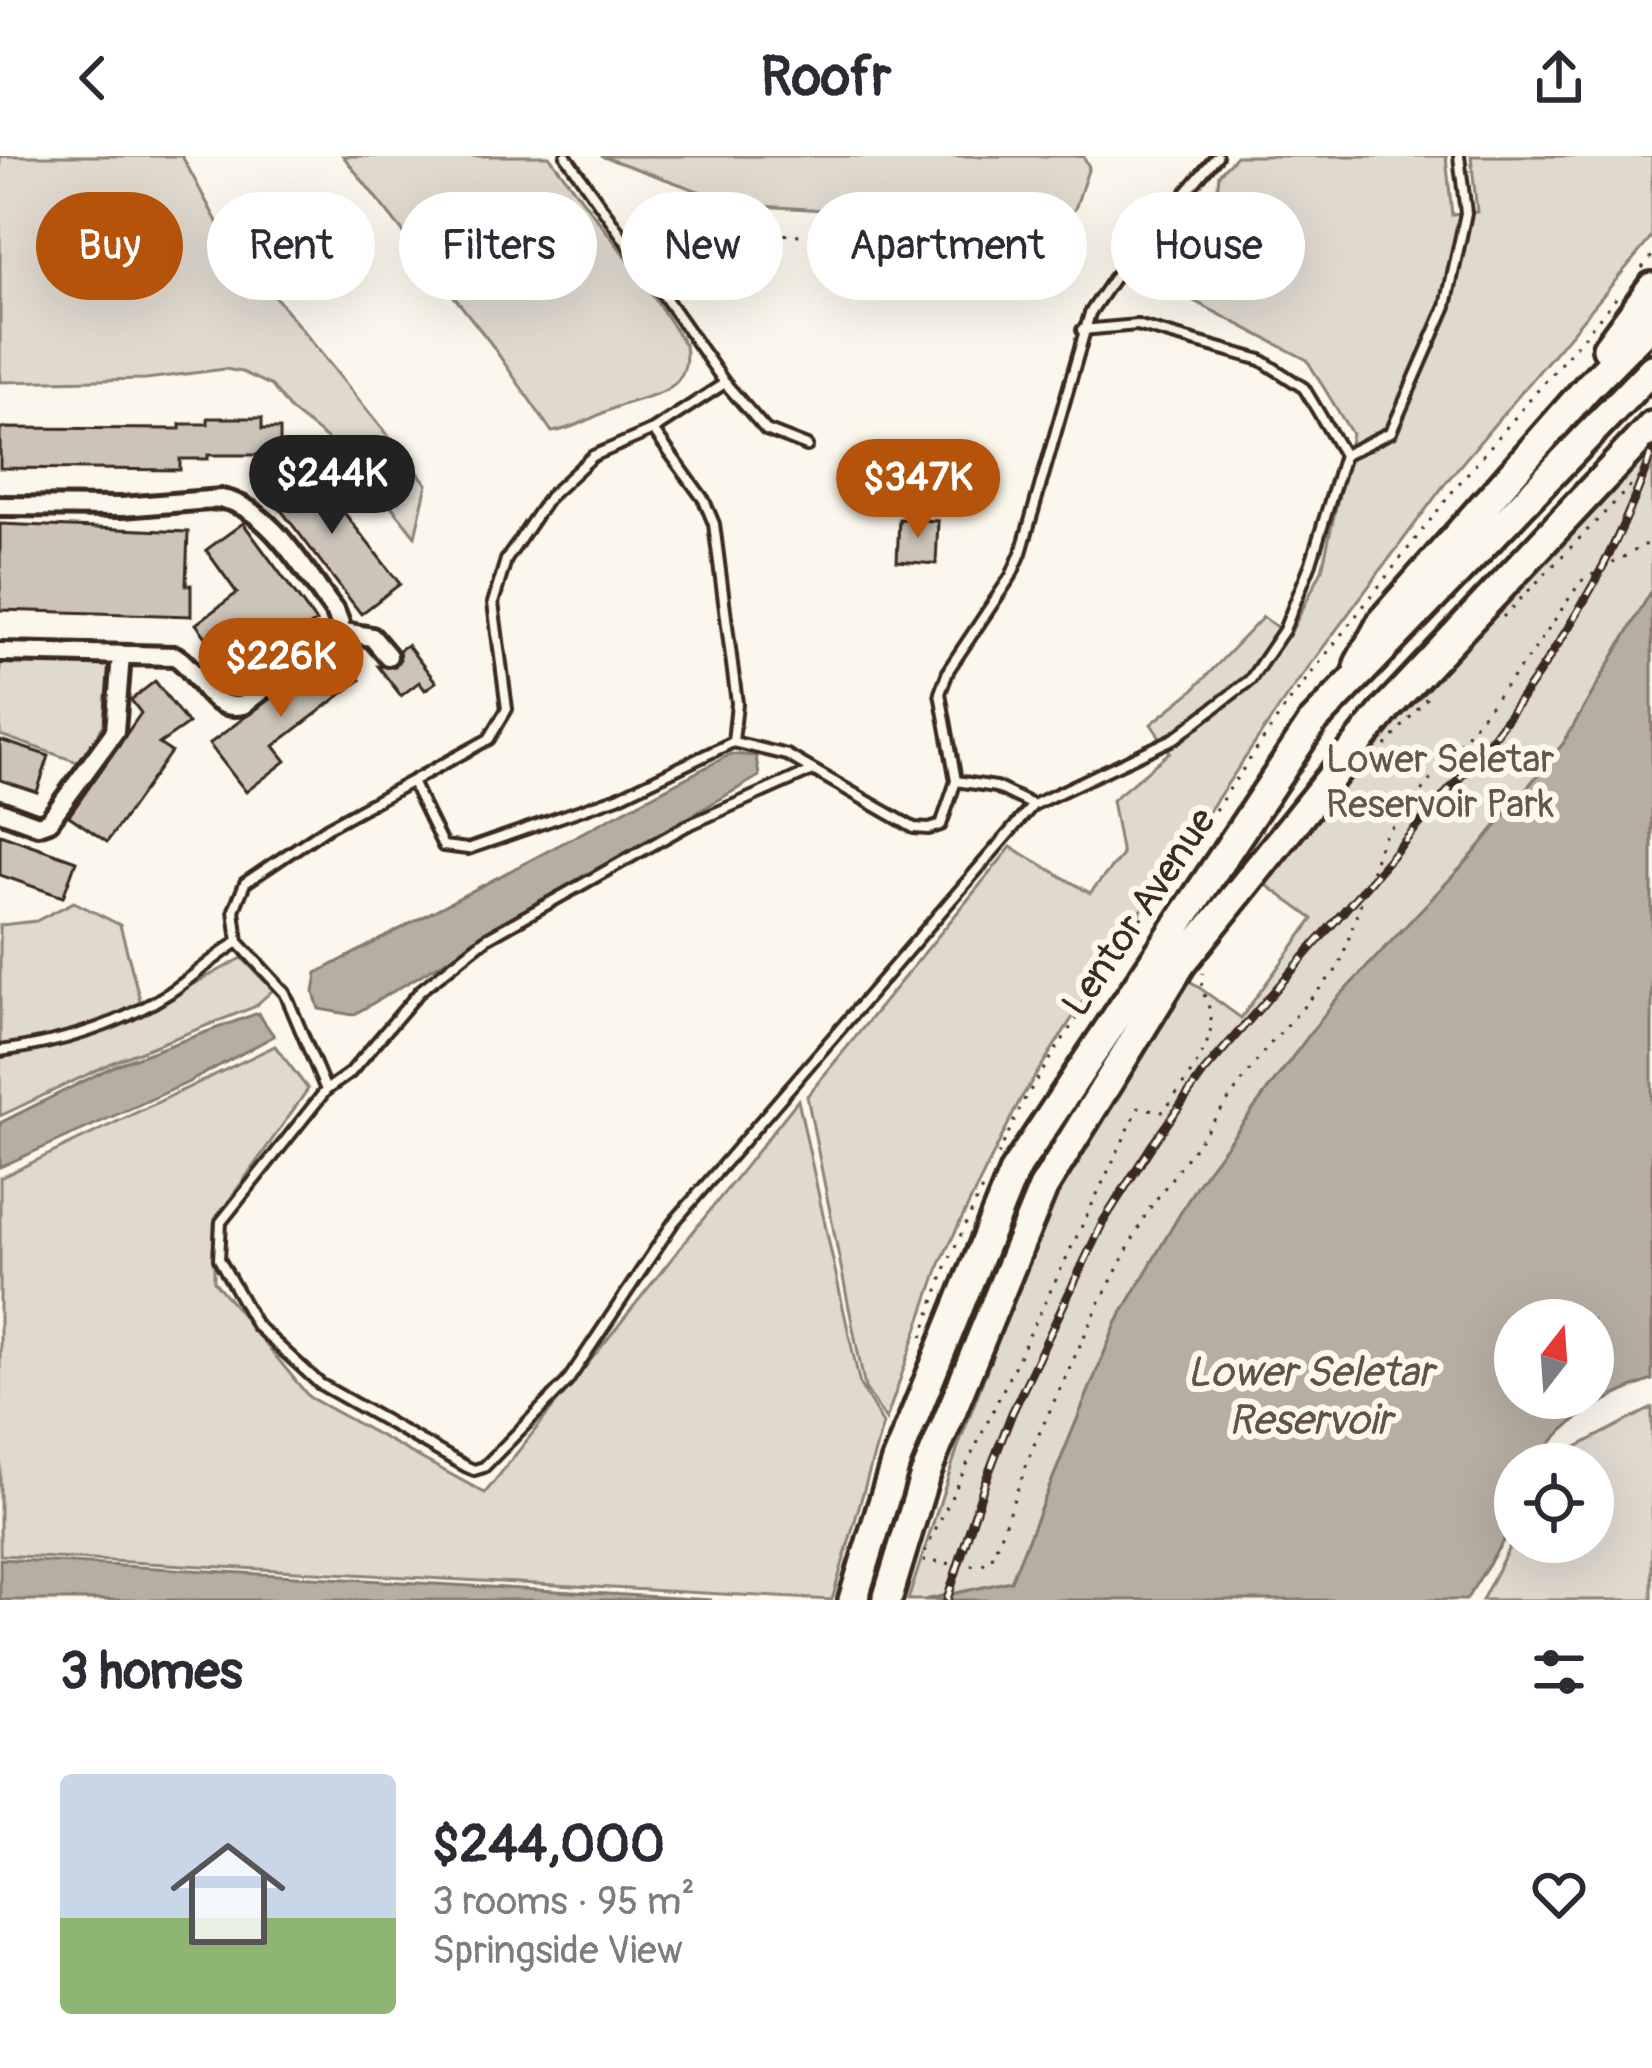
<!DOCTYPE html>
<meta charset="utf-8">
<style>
:root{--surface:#fff;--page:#f7f7f7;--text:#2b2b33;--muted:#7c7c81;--accent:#b45309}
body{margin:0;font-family:Pangolin,sans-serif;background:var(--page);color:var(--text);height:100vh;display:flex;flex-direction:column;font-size:45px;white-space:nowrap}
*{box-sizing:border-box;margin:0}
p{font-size:39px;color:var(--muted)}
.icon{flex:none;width:66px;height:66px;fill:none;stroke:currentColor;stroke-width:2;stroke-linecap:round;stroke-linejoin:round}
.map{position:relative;height:1444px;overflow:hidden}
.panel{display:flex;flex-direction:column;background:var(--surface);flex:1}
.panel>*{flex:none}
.hud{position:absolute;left:36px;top:36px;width:1581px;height:108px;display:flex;gap:24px}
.needle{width:78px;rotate:17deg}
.buttons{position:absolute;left:1494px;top:1143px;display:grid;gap:24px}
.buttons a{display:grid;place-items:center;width:120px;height:120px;border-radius:50%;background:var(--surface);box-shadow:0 12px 48px #0002;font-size:60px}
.price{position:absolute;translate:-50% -102px;padding:0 27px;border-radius:42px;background:var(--accent);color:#fff;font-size:39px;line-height:78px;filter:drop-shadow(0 3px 6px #0008)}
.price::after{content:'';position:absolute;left:50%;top:72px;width:36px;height:27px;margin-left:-18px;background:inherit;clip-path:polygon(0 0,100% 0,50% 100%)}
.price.on{background:#222;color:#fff}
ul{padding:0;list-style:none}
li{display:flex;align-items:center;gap:36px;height:300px;padding:0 60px}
li span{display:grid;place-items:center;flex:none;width:336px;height:240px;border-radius:12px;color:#555}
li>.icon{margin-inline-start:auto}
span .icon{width:144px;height:144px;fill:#fffc;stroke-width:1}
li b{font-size:51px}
h2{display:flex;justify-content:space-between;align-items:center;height:144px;padding:0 60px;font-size:51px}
.chip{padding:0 42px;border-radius:54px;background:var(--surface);box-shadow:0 12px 48px #0002;font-size:42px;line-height:108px}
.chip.on{background:var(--accent);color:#fff}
header{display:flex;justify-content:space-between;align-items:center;height:156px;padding:0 60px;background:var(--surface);font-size:54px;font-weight:700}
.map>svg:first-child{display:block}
.green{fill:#dfd9ce;stroke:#8d8276;stroke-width:3}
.water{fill:#b6aea2;stroke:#85796d;stroke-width:3;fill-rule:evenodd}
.building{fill:#ccc4b9;stroke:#3b2a1e;stroke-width:3}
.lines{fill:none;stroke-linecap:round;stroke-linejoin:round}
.service-casing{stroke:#3b2a1e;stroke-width:16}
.minor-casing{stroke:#3b2a1e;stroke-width:26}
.primary-casing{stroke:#3b2a1e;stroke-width:36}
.path{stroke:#3b2a1e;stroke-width:3;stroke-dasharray:3 9;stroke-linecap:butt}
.service{stroke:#fbf7ec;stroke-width:8}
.minor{stroke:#fbf7ec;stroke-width:16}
.primary{stroke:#fbf7ec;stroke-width:27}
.rail-casing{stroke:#3b2a1e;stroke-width:9}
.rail{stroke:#fbf7ec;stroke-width:4.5;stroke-dasharray:14;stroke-linecap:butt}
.labels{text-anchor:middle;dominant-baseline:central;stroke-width:12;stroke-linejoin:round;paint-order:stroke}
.park-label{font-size:39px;fill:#64564a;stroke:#fbf7ec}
.street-label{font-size:39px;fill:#3b2a1e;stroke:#fbf7ec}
.water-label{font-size:42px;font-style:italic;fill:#605246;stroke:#fbf7ec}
</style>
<header><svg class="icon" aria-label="back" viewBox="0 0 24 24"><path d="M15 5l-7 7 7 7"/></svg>Roofr<svg class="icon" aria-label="share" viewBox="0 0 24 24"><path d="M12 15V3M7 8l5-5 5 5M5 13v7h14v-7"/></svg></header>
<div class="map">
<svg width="1652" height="1444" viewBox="0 0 1652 1444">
<rect width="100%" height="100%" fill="#fbf7ec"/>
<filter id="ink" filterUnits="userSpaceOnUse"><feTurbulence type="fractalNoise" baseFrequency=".00833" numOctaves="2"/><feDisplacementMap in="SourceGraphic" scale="24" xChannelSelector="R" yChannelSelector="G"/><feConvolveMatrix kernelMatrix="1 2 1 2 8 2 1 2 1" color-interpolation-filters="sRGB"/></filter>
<g filter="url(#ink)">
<path class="green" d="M0,0H182L222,75L427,328L415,380L366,318L347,306L326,282L291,255L272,230L242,216L225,213L146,223L0,226Z
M343,0H549L636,114L685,189C692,234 656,238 625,248C600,256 578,272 552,276L489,185Z
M601,0H1075L1084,1L1089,11L1075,53L1067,60L952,43L903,59L761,50L718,42Z
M1236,0H1446L1452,59L1477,56L1471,0H1652V81L1447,325L1287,540L1127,776L1020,944L941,1105L886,1264L865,1232L807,940L1011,691L1090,737L1122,699L1112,644L1170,596L1151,568L1191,536L1263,461L1289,480L1322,414L1352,278L1307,204L1154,124L1212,87L1219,18Z
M1652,281V434L1563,588L1470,702L1334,846L1198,1027L1117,1166L1011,1425L925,1444H908L959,1288L1053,1039L1186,822L1241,862L1313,763L1265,728L1401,559Z
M0,506L109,509L108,562L80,607L0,579Z
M74,746L120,769L143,855L242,802L273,834L254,851L116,905L0,960V769L36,765Z
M275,890L308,933L214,1066V1125L309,1241L485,1337L798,944L860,1229L883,1268L832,1444L0,1399V1022Z
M1652,1252V1444H1482L1515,1380V1386H1593V1308H1552L1555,1302Z"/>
<path class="water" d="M1652,434V1224C1613,1238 1554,1268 1539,1308H1515V1366L1466,1444H925L1011,1425L1117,1166L1198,1027L1334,846L1470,702L1563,588ZM1593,1164V1242H1515V1164Z
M731,598L756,600L759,620L353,859L319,853L314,837L317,817Z
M258,857L274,880L187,927L0,1011V967L116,909Z
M0,1403L712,1444H0Z"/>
<path class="building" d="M208,262H262V273H280V309H262V299H208V303H180V314L0,312V272L180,273V268H208Z
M302,303L400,428L361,458L264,332Z
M899,363L938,365L936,408L897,405Z
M243,367L316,466L236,520L196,468L237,437L206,394Z
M0,368L188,376L186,429H191V460L0,454Z
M407,489L436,526L425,534L419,526L401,540L378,510H395L400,503L399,494Z
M336,493L360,524L274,590L286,605L246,636L209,588Z
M155,525L188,568L159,588L171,596L107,686L69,660L141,557L131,544Z
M0,584L49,600L37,636L0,624Z
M0,678L76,705L63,741L0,719Z"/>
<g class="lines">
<defs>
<path id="service" d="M566,0L725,227L766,274L807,290
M1344,299L1391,276L1446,150L1466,57L1459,0
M733,586L787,599L914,672L929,673L941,669L956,625L940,537L949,513L1011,420L1021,397L1090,157L1113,123L1217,0
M813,614L686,670L487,782L421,834L350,917L326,934L221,1066L219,1103L256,1169L320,1228L467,1311L474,1314L484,1311L567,1226L673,1067L1033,649L1175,582L1250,524L1284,474L1311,407L1344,299L1304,232L1261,204L1137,169L1082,174
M956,625L996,631L1033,649
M412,626L443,690L468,693L618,641L733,586L737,547L714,368L704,344L653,274
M0,895C60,887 118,870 169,837C193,821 214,801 238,786
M326,934L285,837L238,786L234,754L245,727L328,671L489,583L507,553L493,447L506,404L549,341L593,300L653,274L725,227"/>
<path id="minor" d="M0,350L122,351L222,343C271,352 306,419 336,457L340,467L338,475
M338,475L372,481L388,500
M0,496L175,500C202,516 206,557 243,549L338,475
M0,655L38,669L49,665L115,575L121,499"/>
<path id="primary" d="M1607,192L1652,131
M1359,508L1383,464L1588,231L1652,166
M853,1444L896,1305L1014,1015L1313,566L1652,213
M887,1444L924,1322L1043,1032L1181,808L1386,553L1652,270"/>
</defs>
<use href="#service" class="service-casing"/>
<use href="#minor" class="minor-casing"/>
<use href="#primary" class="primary-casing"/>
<path class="path" d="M641,83L676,76L804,79
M1642,112L1652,100
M1503,461L1652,308
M1378,599L1430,538
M998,999L1024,944L1131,777L1289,546L1456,331L1616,142
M922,1181L947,1108L984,1029
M925,1396L1139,951L1164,956C1180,930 1213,895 1211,862C1210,845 1197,834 1203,817
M923,1405L978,1410L991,1404L1034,1289L1099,1148L1147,1056L1265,894L1339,811L1382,684L1532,497L1581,425L1652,385"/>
<use href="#service" class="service"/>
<use href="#minor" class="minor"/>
<use href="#primary" class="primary"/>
<defs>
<path id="rail" d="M947,1444L984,1329L1012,1257L1103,1066L1152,989L1204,916L1476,603C1549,509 1615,409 1652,294"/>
</defs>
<use href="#rail" class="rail-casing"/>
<use href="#rail" class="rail"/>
</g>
</g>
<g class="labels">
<g class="park-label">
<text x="1440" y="603">Lower Seletar<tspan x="1440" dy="45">Reservoir Park</tspan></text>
</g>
<g class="street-label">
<text transform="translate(1139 756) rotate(-56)">Lentor Avenue</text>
</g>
<g class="water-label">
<text x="1310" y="1217">Lower Seletar<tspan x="1310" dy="48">Reservoir</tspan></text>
</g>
</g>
</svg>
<div class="buttons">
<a><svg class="needle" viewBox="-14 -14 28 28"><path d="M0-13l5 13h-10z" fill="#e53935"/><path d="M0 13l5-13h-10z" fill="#7c7c81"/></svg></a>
<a><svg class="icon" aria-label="locate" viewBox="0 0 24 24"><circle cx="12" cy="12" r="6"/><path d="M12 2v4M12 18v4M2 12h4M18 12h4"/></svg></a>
</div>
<b class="price on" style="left:332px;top:381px">$244K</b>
<b class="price" style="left:918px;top:385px">$347K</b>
<b class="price" style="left:281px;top:564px">$226K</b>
<div class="hud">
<a class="chip on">Buy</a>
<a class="chip">Rent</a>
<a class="chip">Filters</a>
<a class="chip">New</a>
<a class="chip">Apartment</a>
<a class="chip">House</a>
</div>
</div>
<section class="panel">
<h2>3 homes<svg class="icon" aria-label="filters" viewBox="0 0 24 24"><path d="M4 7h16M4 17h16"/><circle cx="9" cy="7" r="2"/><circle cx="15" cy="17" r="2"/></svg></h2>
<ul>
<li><span style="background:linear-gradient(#c9d6e8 60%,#8fb573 0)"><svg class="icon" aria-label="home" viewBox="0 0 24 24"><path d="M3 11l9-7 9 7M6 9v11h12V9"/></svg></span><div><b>$244,000</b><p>3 rooms · 95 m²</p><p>Springside View</p></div><svg class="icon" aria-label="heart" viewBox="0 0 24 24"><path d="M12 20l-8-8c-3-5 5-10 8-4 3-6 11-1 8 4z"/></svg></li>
</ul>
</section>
